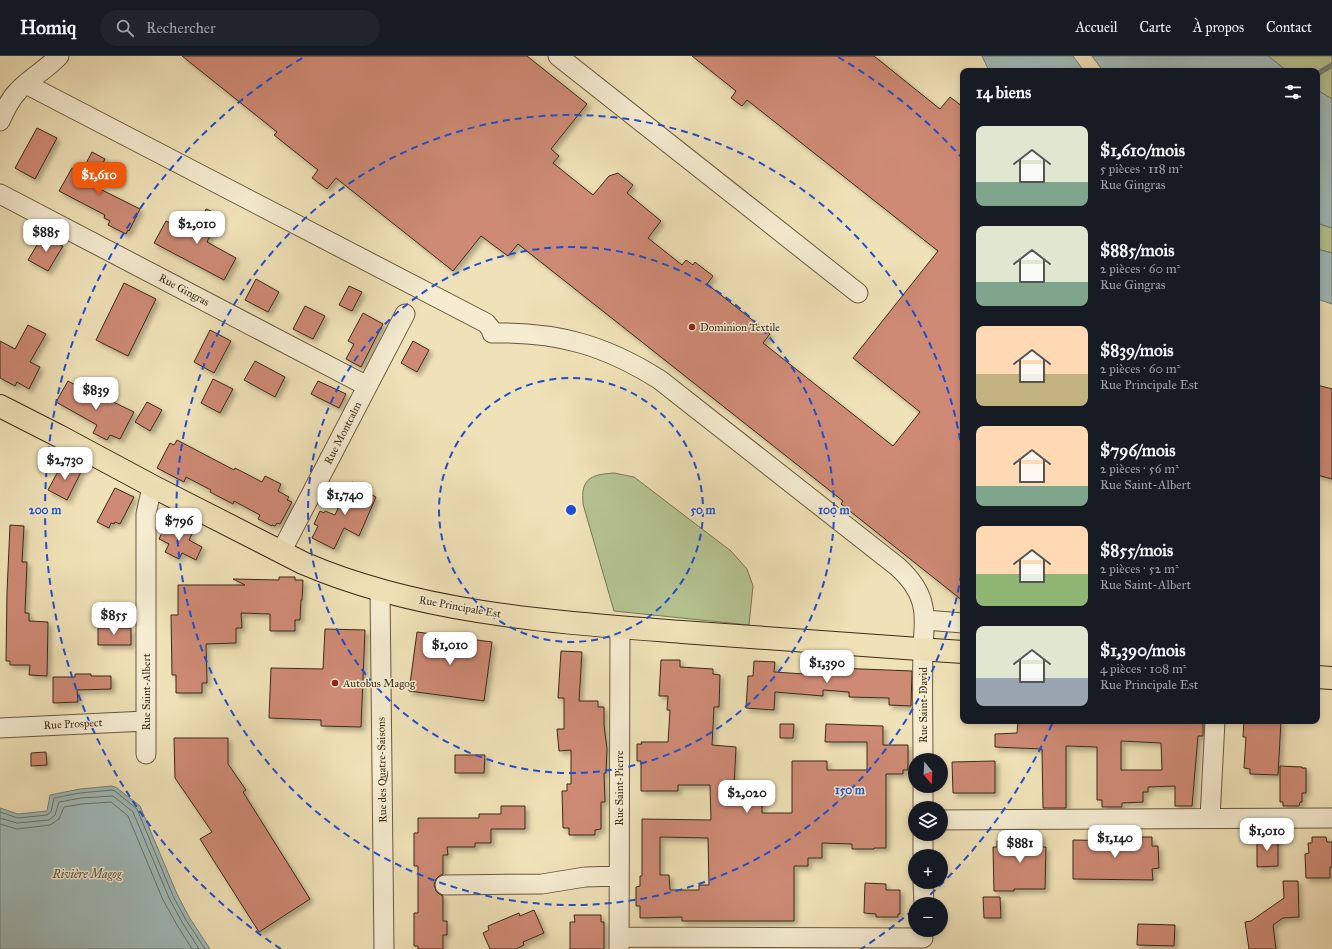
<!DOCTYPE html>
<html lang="fr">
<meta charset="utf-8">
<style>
:root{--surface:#171b24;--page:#20242c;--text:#f1f3f6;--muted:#9ea1a6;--line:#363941;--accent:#ea580c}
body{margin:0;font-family:"IM FELL Great Primer",serif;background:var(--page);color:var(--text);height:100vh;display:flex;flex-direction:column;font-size:15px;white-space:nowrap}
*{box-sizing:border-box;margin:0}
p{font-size:13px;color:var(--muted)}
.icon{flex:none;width:22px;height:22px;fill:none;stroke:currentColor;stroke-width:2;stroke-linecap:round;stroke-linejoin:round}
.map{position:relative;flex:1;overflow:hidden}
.details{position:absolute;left:960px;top:12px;width:360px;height:656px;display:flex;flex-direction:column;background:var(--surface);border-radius:8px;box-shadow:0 2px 6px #0003}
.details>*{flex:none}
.needle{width:26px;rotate:162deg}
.tools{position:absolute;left:908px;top:697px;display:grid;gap:8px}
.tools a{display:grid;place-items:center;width:40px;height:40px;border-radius:50%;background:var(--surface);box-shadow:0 2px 6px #0003;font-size:20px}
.price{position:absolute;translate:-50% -34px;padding:0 9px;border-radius:8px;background:#fff;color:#222;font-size:13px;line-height:26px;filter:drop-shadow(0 1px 2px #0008)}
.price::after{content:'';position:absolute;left:50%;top:24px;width:12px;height:9px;margin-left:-6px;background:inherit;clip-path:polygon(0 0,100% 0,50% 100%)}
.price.selected{background:var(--accent);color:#fff}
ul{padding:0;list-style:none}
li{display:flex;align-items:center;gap:12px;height:100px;padding:0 16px}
li span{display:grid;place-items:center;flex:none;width:112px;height:80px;border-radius:8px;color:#555}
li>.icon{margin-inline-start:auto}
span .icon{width:48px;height:48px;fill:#fffc;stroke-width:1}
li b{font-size:17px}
h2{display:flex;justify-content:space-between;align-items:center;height:48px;padding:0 16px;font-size:17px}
header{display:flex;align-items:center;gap:24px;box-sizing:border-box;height:56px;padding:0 20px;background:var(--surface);border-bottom:1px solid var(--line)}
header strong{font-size:19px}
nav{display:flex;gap:22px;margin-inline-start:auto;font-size:14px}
.search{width:280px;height:36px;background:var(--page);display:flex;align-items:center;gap:10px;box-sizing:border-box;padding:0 14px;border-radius:22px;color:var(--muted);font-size:15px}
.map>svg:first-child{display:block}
.green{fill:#b5c492;stroke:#787854}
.water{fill:#9fbbba;stroke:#778178}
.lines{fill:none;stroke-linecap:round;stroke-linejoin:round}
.shore{stroke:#6c7368;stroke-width:1}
.stream{stroke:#778178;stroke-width:5.5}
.building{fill:#ce8a74;stroke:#3a2b16;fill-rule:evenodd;filter:url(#shadow)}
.minor-casing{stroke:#68593e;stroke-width:21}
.major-casing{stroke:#3a2b16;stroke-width:24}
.minor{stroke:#f5ecd1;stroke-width:19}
.major{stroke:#f0e2b8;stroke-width:22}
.ring{fill:none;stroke:#1d4ed8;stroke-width:2;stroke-dasharray:7 5}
.poi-dot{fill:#8f2418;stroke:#f5ecd1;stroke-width:1.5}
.labels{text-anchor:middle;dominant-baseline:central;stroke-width:3;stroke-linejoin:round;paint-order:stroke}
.street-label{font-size:11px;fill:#3a2b16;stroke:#f5ecd1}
.poi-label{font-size:11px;fill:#3a2b16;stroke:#f5ecd1;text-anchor:start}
.water-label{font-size:12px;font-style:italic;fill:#534f3f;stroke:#f5ecd1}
.centre{fill:#1d4ed8;stroke:#f5ecd1;stroke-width:2}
.ring-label{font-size:12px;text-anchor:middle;font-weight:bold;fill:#1d4ed8;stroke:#f5ecd1;stroke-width:3;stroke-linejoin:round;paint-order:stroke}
</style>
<header>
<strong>Homiq</strong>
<div class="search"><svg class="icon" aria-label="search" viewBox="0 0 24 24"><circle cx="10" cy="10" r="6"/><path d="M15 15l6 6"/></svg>Rechercher</div>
<nav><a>Accueil</a><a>Carte</a><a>À propos</a><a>Contact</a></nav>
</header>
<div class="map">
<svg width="1332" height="893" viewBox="0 0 1332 893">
<defs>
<filter id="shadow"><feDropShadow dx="3.5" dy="3.5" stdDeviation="2" flood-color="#0004"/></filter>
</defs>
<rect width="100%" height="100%" fill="#f0e2b8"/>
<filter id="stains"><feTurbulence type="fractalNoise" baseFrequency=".005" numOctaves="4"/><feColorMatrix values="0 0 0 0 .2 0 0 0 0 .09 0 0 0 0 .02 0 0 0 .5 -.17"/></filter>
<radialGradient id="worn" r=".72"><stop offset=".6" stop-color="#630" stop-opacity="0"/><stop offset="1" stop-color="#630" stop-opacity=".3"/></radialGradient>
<path class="green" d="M1268,0H1332V43L1317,34V15H1287Z
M1317,167L1332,172V197L1317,193Z
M614,417L634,421L731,495L747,513L753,530L749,569L614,555L583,448C583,443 582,436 584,431C588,418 604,418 614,417Z"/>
<path class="water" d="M982,0H1073L1084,15H989Z
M1092,0H1268L1287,15H1103Z
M1317,34L1332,43V172L1317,167Z
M1317,193L1332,197V248L1317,243Z
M112,730L117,732L140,750L177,838L189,861L210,893H0V752L18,758L47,755L50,739L80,733Z"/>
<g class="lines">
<path class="shore" d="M0,756L18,762L47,759L51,756L54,742L80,737L112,734L115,735L137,753L173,840L186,864L205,893
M0,762L17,767L49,764L55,759L59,746L81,742L113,740L133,756L169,842L182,866L199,893
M0,768L17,773L50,769L59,763L64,751L82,748L111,746L128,760L163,844L177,869L192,893"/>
<path class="stream" d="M1317,18L1332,9"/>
</g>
<path class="building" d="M182,0H527L587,48L551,93L559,100L553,107L593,139L609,120L618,117L633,129L627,137L661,165L648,182L682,209L686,204L693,209L695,206L713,220L707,228L770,278L763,287L893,390L920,356L853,302L938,195L747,44L742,50L731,42L736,35L692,0H874L940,53L950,41L963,51V545L841,448L843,445L518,188L508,200L481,180L453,215L336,122L327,133L312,122L318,114L274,79L277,76Z
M37,72L57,82L35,123L15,112Z
M92,96L105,103L92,129L140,153L129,175L128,174L126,178L108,169L110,165L104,162L105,159L59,135L72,112L81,117Z
M206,153L220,159L207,186L236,202L224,224L154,187L166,165L189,176L194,167L198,169Z
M43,179L63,190L48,215L28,204Z
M256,223L279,236L268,256L245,244Z
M124,227L156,243L128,300L96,284Z
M349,230L362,236L352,255L339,249Z
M305,250L325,260L313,283L293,273Z
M363,257L383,268L361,311L346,303L354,288L348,285Z
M28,269L46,278L30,306L40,311L29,333L17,326L15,330L0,322V285L15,293Z
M210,274L231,285L214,317L194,306Z
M413,285L429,294L417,316L401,307Z
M255,305L285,321L275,341L244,324Z
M213,323L233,333L220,357L201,347Z
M68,325L108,347L109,344L134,356L120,383L110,379L107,384L93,377L97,369L56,346Z
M318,325L346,338L339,352L311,338Z
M1317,329L1332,333V423L1317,419Z
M147,346L162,354L150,375L135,366Z
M177,384L234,414L235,412L262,426L265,420L281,428L278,435L289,441L287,444L292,446L280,468L277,467L275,470L272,469V470L258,463L260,459L234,445L233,448L210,436L211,434L186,421L184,426L157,412L170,387L174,389Z
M63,406L81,416L67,444L48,434Z
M352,426L371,435L370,438L376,441L359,480L344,472L334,493L312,482L318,470L314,468L320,455L324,457L325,455L335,459L347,432L349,434Z
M115,432L134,441L120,468L115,466L114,468L111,467L109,472L97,466Z
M167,466L192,478L189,484L202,491L196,504L182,497L179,503L165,496L169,488L159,483Z
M10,469L24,470L22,506H27L25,557H29V565L48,566L47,620L29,619L30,609H10V605H6L7,536Z
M279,521H295V524H303L302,544H301L300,564H295V575H270V558L241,557L242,572H236V587L206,588L207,627H202V637H176V619H172L171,559H178V529H245L233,523L279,524Z
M98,572H131V589H98Z
M325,573L365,574L361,671L321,670V664L269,662L271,612L323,613Z
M417,576L492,586L484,645L409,635Z
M561,595L582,596L579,645H598V651H604V669L607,693L606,717H604L605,746H601V773L595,774V779H569V772H563L562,735H567V728H571V694L559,695L557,673H564V642H558Z
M661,604H680V611L713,613V618L720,619L719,651H714L712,689L736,691L734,731H762V757H792V705H827V714H867V686H825L826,668L883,670V689H908V714H903V718H886V792H874V793H852V788L822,787V802H808V810H794V865H682V861L640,862V850H636V831L640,830V820H642V763L711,764L710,729H678V735H641V705H637V688H642L641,686H668L670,654H667L668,640H659ZM660,781L708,782L709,829H699V834H670L669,819H660Z
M754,605L775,606L774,616L805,618V614H810L811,611L912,615L911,650L889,649V642L849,641V636L823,634V640L775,636L774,654L746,652L748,620H753Z
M75,618H91V620H111V633L77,634L78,646L53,647V621H75Z
M1018,665H1203V680H1198L1192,750H1175V730L1148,731V736H1143V746L1122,747V751H1102V744H1097V691L1066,690V752H1043L1042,693L995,691V678L1017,677ZM1121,685L1161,687L1162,714H1121Z
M1244,665H1281L1278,719L1250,718V713L1244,712L1246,681H1243Z
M780,668H794L793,682H780Z
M174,682H228V708L246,734L243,736L310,843L259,876L200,783L212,776L175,722Z
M46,696L47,709L31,710V697Z
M455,699H485L484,717H455Z
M995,705V737H953L952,706Z
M1280,710L1302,711V712H1306V737H1302V746H1300L1299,750H1283V746H1280Z
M501,750H525V773H491V787H475V791H447L448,799H443V818L439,820L436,823L434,829L436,835L439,838L443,840V865H447V879H443V893H418V890H414V857H418V810H414V777H418V762H479V758H501Z
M1021,776H1037V780L1042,781V791H1046L1045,833H1014V835H994L993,791H997V785L1021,784Z
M1128,781H1152V790H1158L1159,812L1152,813L1153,824L1073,823V784L1128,785Z
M1257,781H1278V810L1257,811Z
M1312,781H1326L1327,786H1332V811H1330V822H1306L1305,798L1309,797L1308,787H1312Z
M1283,825H1298L1299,861L1283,862L1273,869L1276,893H1249L1245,866L1251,865L1284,842Z
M865,827L886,828V834H900V858H898V861H876V858L864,857Z
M983,841H1000L1001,862H984Z
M534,854L544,877L523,886L524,889L516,893H490L483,877L489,874L488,870L519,857L520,860Z
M574,859H601V866H604V893H570V866H575Z
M1138,868L1175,869L1174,890L1137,889Z"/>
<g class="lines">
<defs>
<path id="minor" d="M558,0L858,237
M26,28L486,267L491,273L492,277C558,276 605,289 660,324L898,511C910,522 920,534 923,551C926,565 923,580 923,594C922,631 923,667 923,704
M0,65C5,54 10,43 18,35C30,22 47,13 59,0
M0,138L367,330
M281,496L405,258
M380,535L384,893
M925,564L963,567
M0,672L146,665
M146,698V458L150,440L154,431
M923,752V730
M1210,762L1215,665
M941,764L1332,762
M923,778V800
M923,826L924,848
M445,829L542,828L585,821L619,820
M619,881L923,882
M619,893L620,571"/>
<path id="major" d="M0,350L59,380L154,431L303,507C421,558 555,566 682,576C775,582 869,590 963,596
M1317,621L1332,622"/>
</defs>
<use href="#minor" class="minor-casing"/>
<use href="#major" class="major-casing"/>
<use href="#minor" class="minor"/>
<use href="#major" class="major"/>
</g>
<g class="ring">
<circle cx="571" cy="454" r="132"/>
<circle cx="571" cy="454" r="263"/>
<path d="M963 506A395 395 0 1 1 963 402"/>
<path d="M1052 668A526 526 0 0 1 920 848M913 854A526 526 0 0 1 861 893M281 893A526 526 0 0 1 304 1M838 1A526 526 0 0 1 962 102"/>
</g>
<g class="poi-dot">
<circle cx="692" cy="271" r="4"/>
<circle cx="335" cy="627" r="4"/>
</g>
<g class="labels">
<g class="street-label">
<text transform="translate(184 234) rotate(28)">Rue Gingras</text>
<text transform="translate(343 377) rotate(-63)">Rue Montcalm</text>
<text transform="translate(460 551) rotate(10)">Rue Principale Est</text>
<text transform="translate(146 636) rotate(-90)">Rue Saint-Albert</text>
<text transform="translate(923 649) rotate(-90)">Rue Saint-David</text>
<text transform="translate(73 668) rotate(-3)">Rue Prospect</text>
<text transform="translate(382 714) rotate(-91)">Rue des Quatre-Saisons</text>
<text transform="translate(619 732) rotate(-90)">Rue Saint-Pierre</text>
</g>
<g class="poi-label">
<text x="700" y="271">Dominion Textile</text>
<text x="343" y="627">Autobus Magog</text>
</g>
<g class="water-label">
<text x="87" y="818">Rivière Magog</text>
</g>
</g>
<circle cx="571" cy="454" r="6" class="centre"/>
<g class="ring-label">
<text x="703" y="458">50 m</text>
<text x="834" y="458">100 m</text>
<text x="45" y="458">200 m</text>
<text x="850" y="738">150 m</text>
</g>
<rect width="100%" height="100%" filter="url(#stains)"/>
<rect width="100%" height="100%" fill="url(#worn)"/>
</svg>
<div class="tools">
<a><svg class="needle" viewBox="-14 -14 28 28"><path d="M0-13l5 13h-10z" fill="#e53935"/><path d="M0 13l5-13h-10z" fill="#9ea1a6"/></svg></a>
<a><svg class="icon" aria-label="layers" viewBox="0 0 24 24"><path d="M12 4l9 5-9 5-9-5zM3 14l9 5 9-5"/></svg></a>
<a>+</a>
<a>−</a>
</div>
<b class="price selected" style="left:99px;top:140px">$1,610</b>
<b class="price" style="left:197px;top:189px">$2,010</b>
<b class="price" style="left:46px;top:197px">$885</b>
<b class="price" style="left:96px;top:355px">$839</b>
<b class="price" style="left:65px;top:425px">$2,730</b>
<b class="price" style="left:345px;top:460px">$1,740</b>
<b class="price" style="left:179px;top:486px">$796</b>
<b class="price" style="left:114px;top:580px">$855</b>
<b class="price" style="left:450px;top:610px">$1,010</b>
<b class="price" style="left:827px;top:628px">$1,390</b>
<b class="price" style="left:747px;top:758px">$2,020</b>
<b class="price" style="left:1267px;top:796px">$1,010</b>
<b class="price" style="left:1115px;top:803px">$1,140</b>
<b class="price" style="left:1020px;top:808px">$881</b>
<section class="details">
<h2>14 biens<svg class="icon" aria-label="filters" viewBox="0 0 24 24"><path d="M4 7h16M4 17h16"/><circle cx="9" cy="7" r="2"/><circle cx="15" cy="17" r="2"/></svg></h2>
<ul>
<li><span style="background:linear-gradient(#dfe7d0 70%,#7fa58c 0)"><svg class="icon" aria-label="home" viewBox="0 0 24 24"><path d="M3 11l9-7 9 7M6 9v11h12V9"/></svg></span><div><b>$1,610/mois</b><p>5 pièces · 118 m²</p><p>Rue Gingras</p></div></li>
<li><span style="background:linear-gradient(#dfe7d0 70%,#7fa58c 0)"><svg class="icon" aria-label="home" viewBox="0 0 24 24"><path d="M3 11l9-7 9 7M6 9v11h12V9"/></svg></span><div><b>$885/mois</b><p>2 pièces · 60 m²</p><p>Rue Gingras</p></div></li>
<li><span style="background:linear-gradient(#ffd9b3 60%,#c2b280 0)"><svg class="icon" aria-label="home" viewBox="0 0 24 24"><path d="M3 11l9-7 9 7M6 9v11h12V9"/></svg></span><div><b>$839/mois</b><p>2 pièces · 60 m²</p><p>Rue Principale Est</p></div></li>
<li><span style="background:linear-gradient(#ffd9b3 75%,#7fa58c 0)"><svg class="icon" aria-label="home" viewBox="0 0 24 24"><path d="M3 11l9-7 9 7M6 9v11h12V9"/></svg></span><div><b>$796/mois</b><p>2 pièces · 56 m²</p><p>Rue Saint-Albert</p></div></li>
<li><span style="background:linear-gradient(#ffd9b3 60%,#8fb573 0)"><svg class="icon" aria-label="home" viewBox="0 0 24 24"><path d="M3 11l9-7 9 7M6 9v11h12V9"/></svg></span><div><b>$855/mois</b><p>2 pièces · 52 m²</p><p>Rue Saint-Albert</p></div></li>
<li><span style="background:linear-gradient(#dfe7d0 65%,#9aa5b1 0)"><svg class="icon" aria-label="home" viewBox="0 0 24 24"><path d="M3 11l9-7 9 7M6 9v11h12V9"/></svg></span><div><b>$1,390/mois</b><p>4 pièces · 108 m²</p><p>Rue Principale Est</p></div></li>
</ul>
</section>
</div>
